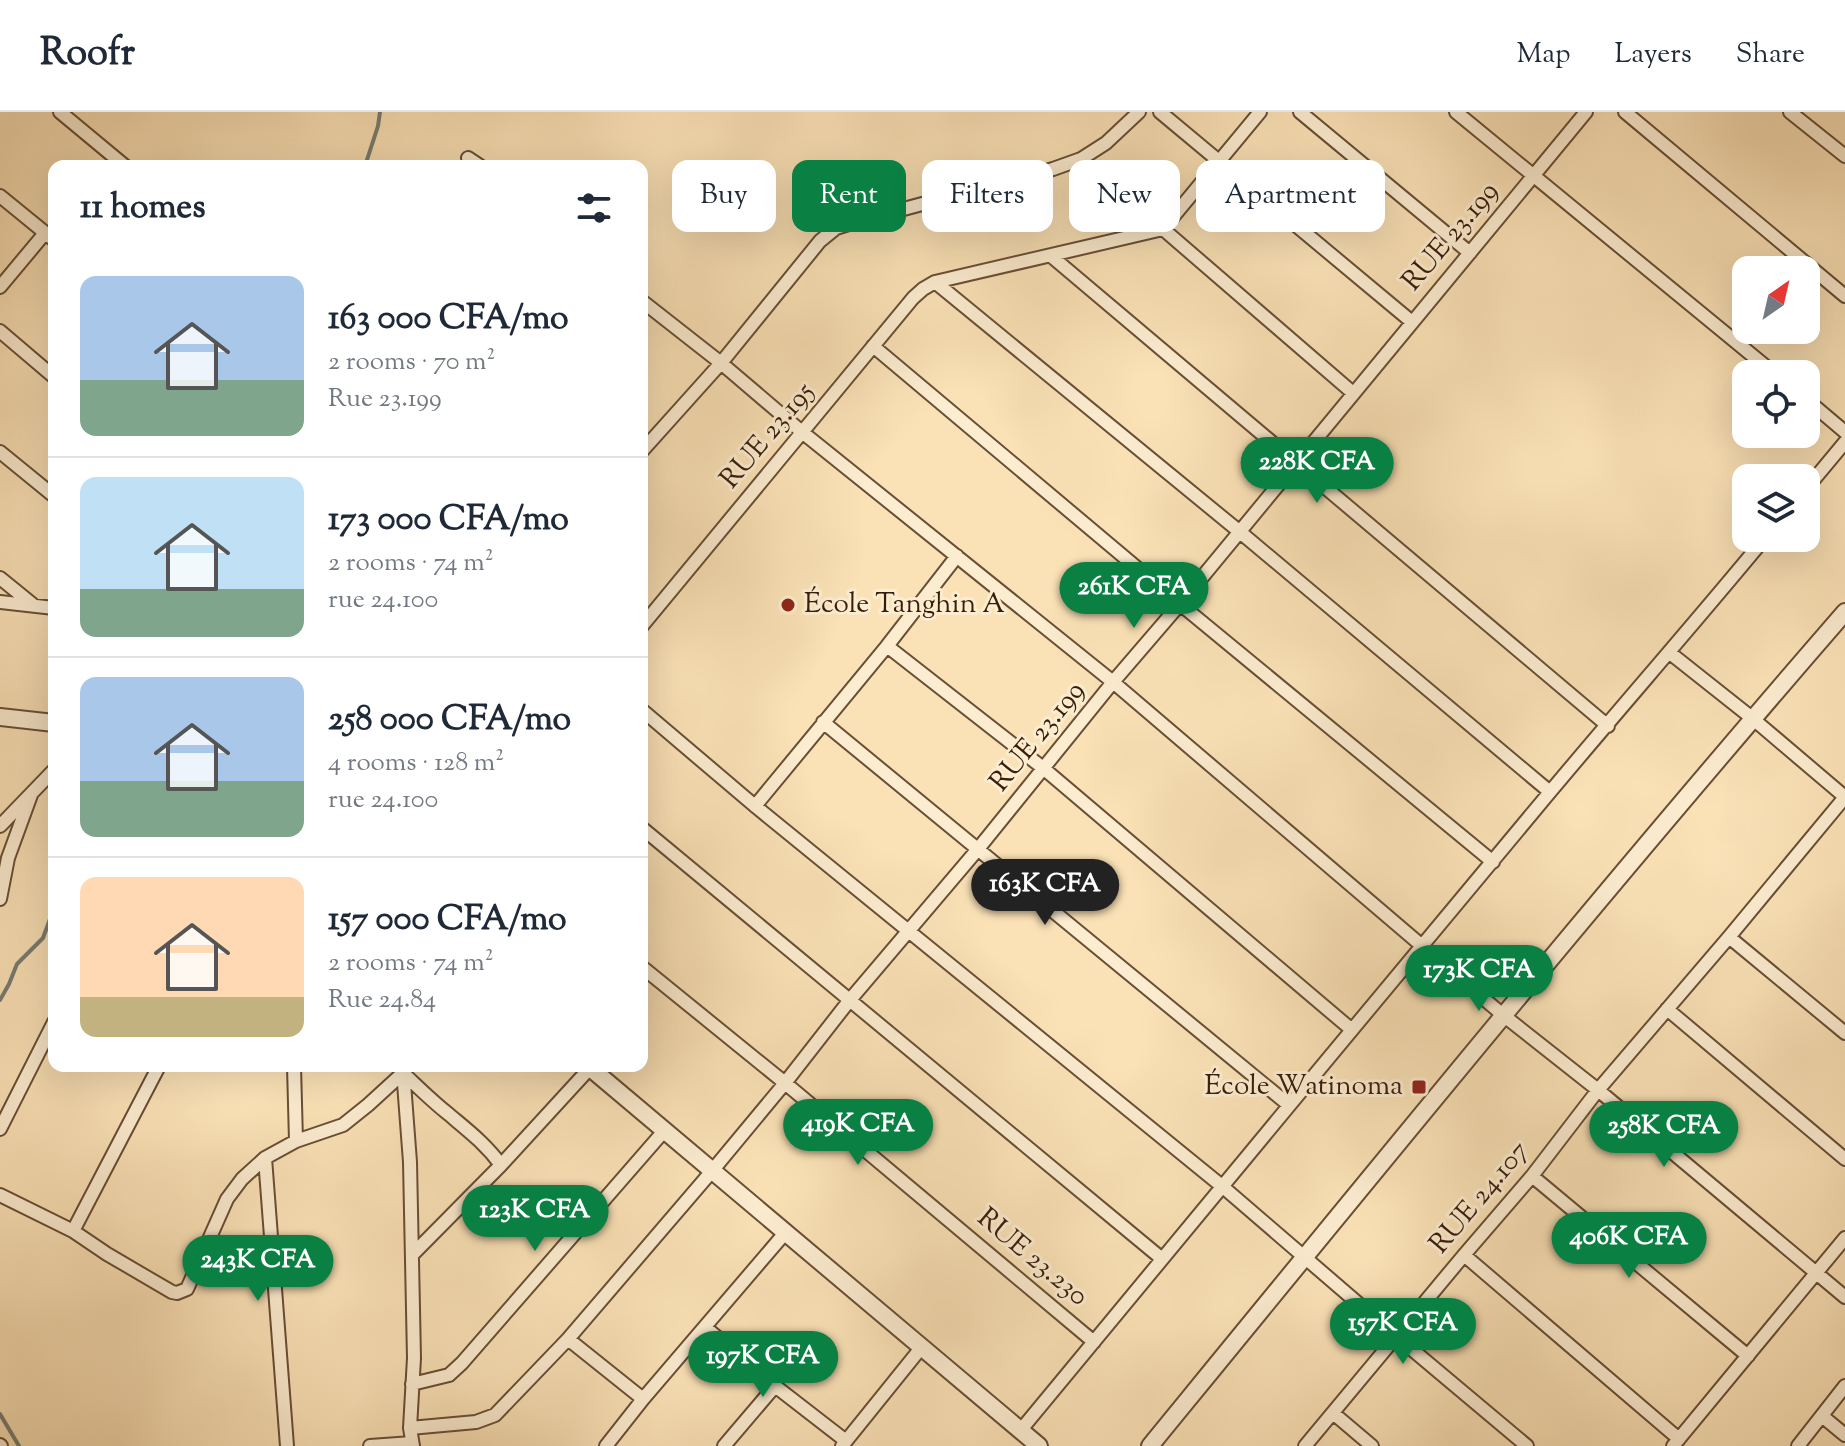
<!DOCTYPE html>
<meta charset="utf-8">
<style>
:root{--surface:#fff;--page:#f2f2f3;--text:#1f2937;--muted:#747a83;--line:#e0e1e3;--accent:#0b8043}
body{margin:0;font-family:"Sorts Mill Goudy",serif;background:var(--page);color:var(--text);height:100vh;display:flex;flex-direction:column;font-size:30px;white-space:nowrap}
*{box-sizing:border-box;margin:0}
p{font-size:26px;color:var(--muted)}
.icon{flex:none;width:44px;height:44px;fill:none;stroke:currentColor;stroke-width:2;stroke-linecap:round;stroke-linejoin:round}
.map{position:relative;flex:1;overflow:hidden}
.side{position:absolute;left:48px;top:48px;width:600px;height:912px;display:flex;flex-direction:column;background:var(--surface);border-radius:16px;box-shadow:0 8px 32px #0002}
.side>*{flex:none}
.guide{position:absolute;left:672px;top:48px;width:760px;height:72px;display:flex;gap:16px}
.needle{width:52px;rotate:34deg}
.tools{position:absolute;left:1732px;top:144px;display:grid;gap:16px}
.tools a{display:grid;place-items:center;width:88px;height:88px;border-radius:16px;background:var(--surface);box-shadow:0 8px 32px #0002;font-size:40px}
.price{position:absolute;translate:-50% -68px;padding:0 18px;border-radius:28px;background:var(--accent);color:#fff;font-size:26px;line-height:52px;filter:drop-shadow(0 2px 4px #0008)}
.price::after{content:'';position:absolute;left:50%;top:48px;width:24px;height:18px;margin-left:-12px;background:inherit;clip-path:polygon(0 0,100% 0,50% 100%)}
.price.selected{background:#222;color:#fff}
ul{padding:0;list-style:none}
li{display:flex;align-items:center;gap:24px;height:200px;padding:0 32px}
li+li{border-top:2px solid var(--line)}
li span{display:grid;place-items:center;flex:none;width:224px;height:160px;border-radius:16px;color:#555}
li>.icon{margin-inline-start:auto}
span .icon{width:96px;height:96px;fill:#fffc;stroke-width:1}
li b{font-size:34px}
h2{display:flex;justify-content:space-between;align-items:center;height:96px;padding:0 32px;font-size:34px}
.tag{padding:0 28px;border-radius:16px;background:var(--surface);box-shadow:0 8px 32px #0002;font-size:28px;line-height:72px}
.tag.selected{background:var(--accent);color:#fff}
header{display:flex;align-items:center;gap:48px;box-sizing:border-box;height:112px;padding:0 40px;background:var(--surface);border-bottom:2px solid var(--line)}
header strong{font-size:38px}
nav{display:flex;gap:44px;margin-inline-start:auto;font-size:28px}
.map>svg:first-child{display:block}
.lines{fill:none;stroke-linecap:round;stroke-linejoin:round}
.stream{stroke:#787c73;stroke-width:4}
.minor-casing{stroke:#684e35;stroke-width:16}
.tertiary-casing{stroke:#684e35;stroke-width:20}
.minor{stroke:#fcecd0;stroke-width:12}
.tertiary{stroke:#fcecd0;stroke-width:16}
.poi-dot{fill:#8f2418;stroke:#fcecd0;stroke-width:3}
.labels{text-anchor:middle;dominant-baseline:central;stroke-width:6;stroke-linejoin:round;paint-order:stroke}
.street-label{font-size:28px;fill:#381d0a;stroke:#fcecd0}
.poi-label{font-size:28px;fill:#381d0a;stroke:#fcecd0;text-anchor:start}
</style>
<header>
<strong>Roofr</strong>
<nav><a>Map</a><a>Layers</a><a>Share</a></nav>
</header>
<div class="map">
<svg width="1845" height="1334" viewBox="0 0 1845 1334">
<rect width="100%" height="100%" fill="#fae1b6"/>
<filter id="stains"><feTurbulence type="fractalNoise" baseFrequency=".0025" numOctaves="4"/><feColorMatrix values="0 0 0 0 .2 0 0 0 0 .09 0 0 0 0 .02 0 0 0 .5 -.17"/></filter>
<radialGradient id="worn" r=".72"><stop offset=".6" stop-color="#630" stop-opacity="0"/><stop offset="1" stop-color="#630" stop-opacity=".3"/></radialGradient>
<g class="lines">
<path class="stream" d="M365,54L378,14L380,0
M0,888L9,872L17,852L43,826L50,807L54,783
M0,1302L19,1334"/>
<defs>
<path id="minor" d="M60,0L125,54
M1160,0L1412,210
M1300,0L1470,141
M1456,0L1775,262
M1625,0L1845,184
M1790,0L1845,44
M468,46L480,54
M0,84L54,128
M1163,117L1353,281
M1051,144L1608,614
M935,170L1240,420L1550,680
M0,175L45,121
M642,189L721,251L802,320L1113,570L1503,903L1598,978L1845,1185
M0,219L54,265
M873,234L1180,492L1493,750
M1806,287L1845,320
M642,339L721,251L820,129L836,116L855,110L1053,57L1081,47L1106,31L1139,0
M0,340L54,384
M1806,377L1845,330
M0,466L32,492
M0,490L54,496
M642,514L913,186L923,177L935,170L1163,117L1260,0
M887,534L1043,656L1352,918
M1670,541L1752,606L1845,685
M642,598L755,694L1223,1075L1396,1224L1527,1334
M823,610L1289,993
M755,694L887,534L957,444
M0,714L54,658
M642,716L1161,1146
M0,787L8,746L31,683
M1729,825L1845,921
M642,855L785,971L1094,1230
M1667,897L1845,1047
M159,954L73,1119L107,1142L172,1180L177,1181L187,1177L227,1087L242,1067L265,1046L296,1029L343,1013L368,993L403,961C417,974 431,988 446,1000C466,1017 485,1031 501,1053
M294,954L296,1029
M403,958L410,1050L414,1246L410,1316L413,1334
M0,1017L54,910
M265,1046L287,1334
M1532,1064L1748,1244
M0,1083L73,1119
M412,1143L501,1053L590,956
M1464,1143L1679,1327
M705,1215L775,1274L846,1329
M568,1227L643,1287
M412,1272L449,1263L462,1251L664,1019
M1333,1301L1372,1334
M1822,1304L1845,1323
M410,1316L476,1310L495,1303L568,1227L712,1059L785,971L849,889L978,737L1113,570L1180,492L1586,0
M1020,1319C1197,1106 1372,892 1550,680C1621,595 1694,512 1765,426
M0,1333L1,1334
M370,1334L412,1331
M606,1334L643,1287L785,1121
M724,1334L775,1274
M842,1334L921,1236
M1305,1334L1464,1143L1532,1064L1598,978L1729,825L1845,685
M1673,1334L1845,1126
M1798,1334L1845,1274"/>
<path id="tertiary" d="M0,605L54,611
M588,954L1039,1334
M1150,1334C1379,1054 1608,773 1845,500"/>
</defs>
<use href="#minor" class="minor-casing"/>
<use href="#tertiary" class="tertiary-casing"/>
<use href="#minor" class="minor"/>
<use href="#tertiary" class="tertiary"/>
</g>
<g class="poi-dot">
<circle cx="788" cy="493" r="8"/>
<rect x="1411" y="967" width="16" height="16" rx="4"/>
</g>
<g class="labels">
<g class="street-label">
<text transform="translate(1451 125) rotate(-50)">RUE 23.199</text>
<text transform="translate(768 324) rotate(-50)">RUE 23.195</text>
<text transform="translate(1038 625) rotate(-51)">RUE 23.199</text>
<text transform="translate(1480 1086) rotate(-50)">RUE 24.107</text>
<text transform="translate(1032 1146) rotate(40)">RUE 23.230</text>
</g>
<g class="poi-label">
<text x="804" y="493">École Tanghin A</text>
<text x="1403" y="975" text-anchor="end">École Watinoma</text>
</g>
</g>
<rect width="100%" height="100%" filter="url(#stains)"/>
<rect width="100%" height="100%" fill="url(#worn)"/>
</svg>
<div class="tools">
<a><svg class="needle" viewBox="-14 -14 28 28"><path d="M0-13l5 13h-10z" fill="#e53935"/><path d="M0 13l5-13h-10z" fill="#747a83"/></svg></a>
<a><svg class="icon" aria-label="locate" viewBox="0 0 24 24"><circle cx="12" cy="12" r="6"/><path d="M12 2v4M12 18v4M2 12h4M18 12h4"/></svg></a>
<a><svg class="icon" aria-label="layers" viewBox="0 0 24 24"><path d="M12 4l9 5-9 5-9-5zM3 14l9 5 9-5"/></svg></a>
</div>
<b class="price" style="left:1317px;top:393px">228K CFA</b>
<b class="price" style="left:1134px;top:518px">261K CFA</b>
<b class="price selected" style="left:1045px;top:815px">163K CFA</b>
<b class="price" style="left:1479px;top:901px">173K CFA</b>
<b class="price" style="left:858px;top:1055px">419K CFA</b>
<b class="price" style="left:1664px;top:1057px">258K CFA</b>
<b class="price" style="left:535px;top:1141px">123K CFA</b>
<b class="price" style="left:1629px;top:1168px">406K CFA</b>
<b class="price" style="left:258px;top:1191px">243K CFA</b>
<b class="price" style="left:1403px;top:1254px">157K CFA</b>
<b class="price" style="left:763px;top:1287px">197K CFA</b>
<div class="guide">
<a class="tag">Buy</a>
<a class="tag selected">Rent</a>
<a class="tag">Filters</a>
<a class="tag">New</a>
<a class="tag">Apartment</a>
</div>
<section class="side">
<h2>11 homes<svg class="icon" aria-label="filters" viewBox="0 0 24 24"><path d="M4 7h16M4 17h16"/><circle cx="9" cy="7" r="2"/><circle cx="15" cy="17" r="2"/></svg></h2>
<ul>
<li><span style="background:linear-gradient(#a9c7e8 65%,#7fa58c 0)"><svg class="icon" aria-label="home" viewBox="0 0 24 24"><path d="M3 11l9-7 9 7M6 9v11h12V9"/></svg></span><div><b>163 000 CFA/mo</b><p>2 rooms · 70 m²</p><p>Rue 23.199</p></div></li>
<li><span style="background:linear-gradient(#bfe0f5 70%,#7fa58c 0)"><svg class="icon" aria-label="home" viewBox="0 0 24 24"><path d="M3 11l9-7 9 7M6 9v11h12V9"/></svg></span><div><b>173 000 CFA/mo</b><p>2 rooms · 74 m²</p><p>rue 24.100</p></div></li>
<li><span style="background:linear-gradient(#a9c7e8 65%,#7fa58c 0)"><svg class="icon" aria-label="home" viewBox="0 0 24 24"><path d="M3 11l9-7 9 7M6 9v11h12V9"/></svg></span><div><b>258 000 CFA/mo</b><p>4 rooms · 128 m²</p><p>rue 24.100</p></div></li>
<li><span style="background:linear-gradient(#ffd9b3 75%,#c2b280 0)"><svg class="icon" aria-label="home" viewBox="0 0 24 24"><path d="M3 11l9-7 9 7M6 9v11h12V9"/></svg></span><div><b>157 000 CFA/mo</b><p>2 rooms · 74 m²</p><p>Rue 24.84</p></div></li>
</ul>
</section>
</div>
